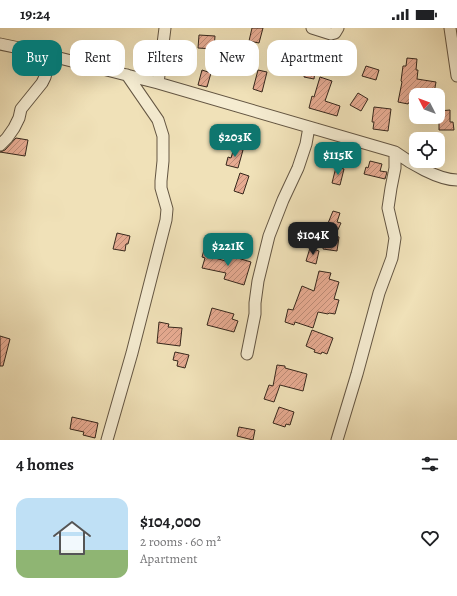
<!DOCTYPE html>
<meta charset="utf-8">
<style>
:root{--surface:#fff;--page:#f6f6f6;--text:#202124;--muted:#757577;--line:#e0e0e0;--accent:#0f766e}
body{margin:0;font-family:Alegreya,serif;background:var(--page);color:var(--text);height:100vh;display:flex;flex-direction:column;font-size:15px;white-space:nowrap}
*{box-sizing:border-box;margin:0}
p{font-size:13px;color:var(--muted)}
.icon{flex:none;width:22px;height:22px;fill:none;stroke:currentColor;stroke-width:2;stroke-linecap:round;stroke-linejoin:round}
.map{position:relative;height:412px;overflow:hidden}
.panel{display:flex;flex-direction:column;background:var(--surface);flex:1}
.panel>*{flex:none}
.top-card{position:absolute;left:12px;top:12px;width:433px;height:36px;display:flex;gap:8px}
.needle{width:26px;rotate:312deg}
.tools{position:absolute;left:409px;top:60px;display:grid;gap:8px}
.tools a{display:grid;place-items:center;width:36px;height:36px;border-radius:8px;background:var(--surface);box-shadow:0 4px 16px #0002;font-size:20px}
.price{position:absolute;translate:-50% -34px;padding:0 9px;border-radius:8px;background:var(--accent);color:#fff;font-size:13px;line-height:26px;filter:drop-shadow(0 1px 2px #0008)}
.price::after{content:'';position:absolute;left:50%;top:24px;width:12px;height:9px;margin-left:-6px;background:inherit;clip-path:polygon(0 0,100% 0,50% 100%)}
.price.current{background:#222;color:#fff}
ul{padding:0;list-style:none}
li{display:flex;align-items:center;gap:12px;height:100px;padding:0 16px}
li+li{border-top:1px solid var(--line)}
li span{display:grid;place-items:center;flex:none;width:112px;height:80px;border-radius:12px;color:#555}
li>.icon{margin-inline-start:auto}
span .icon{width:48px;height:48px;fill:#fffc;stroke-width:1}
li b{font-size:17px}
h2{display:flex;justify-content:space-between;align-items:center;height:48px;padding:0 16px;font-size:17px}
.pill{padding:0 14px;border-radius:12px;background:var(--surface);box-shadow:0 4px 16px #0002;font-size:14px;line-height:36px}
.pill.current{background:var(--accent);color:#fff}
.status{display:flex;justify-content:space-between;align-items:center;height:28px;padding:0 20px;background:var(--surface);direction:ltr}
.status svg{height:11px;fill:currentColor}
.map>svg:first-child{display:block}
.building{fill:url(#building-hatch);stroke:#36271c}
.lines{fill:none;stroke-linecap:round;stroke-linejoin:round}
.minor-casing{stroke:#645643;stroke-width:13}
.minor{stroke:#f5ecd1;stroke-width:11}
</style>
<div class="status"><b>19:24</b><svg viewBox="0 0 49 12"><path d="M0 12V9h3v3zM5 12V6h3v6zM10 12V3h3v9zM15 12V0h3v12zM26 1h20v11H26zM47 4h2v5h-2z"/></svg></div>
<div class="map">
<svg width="457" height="412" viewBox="0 0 457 412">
<defs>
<pattern id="building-hatch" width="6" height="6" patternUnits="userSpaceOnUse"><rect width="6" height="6" fill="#e7ab92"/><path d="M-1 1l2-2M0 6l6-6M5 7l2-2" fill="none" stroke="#bc8b76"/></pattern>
</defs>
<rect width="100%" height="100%" fill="#f0e1b8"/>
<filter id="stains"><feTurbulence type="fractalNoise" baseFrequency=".005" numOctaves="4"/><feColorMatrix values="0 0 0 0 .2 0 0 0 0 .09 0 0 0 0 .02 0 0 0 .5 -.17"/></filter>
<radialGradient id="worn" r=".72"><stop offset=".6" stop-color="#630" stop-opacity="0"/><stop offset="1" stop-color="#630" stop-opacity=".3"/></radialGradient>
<path class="building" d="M252,0H263L259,15L249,13Z
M199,7L215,8L214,21L198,20Z
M309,15L321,19L314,41L315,42L314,51L304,49L308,29L305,28Z
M181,19L192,21L190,45L176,44L178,34H179Z
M221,27L231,30L226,43L216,40Z
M407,30L417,31L416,42H418L417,51L436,54L434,65L415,62L414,63H413L411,75H408V76L398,74L402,54L401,53L403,38H406Z
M366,38L379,42L376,52L362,48Z
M202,42L211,45L207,59L198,57Z
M258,42L267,44L262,64L253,61Z
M320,49L332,53L325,73L340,78L337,88L309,80L312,68L314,69Z
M358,65L368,71L361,83L350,77Z
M374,79L391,81L388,103L373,101L374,94H372Z
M450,82V94H453L454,102H439V83Z
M16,110L28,112L25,128L0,124L5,122Z
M234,120L243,122L238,140L226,137L228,129L231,130Z
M370,133L382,136L380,143L387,144L385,151L364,146L366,139L368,140Z
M336,139L344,141L340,157L332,155Z
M240,145L249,148L243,166L234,163Z
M333,183L340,185L337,194L341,195L335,208L339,209L337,223L323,221L326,200Z
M117,205L130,208L128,216H126L125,223L113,221Z
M310,220L319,223L316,236L306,233Z
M204,222L216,224L215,230L229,234L231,228L251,234L244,257L224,251L226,245L202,240L205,230L202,229Z
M319,243L331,245L329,251L339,254L334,271L339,272L335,286L329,285L328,286L318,284L313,300L295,294L294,297L285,294L288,281L293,282L302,258L314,263Z
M212,280L234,286L232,291L238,293L234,304L207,297Z
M159,294L169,296L168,299L182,300L180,318L157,315Z
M312,302L333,310L327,326L322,324L321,326L314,324L315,322L306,318Z
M0,308L10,311L3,338H0Z
M175,324L189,327L185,340L177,338L178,333L173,332Z
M277,337L285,338V340L307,346L303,363L280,357L274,374L264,371L269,357L273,358Z
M279,379L294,384L290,397L286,396L285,399L273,395Z
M72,389L98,395L95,410L83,407L84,404L70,401Z
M239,399L255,402L253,412L237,408Z"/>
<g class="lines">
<defs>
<path id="minor" d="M312,0L331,6L335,5L338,0
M450,0L457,48
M0,16L24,21L158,55L395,124C410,135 438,152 457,152
M158,55L165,0
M0,117L7,110L14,100L19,90L21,81L42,55L45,49L51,27
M247,326L255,286V275L258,253L269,208L283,172L298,140L306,116L309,99
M107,412L132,325L166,192L167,181L161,160V153L163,133V108L158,92L127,47
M337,412L357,346L379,265L392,230L395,210L388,180L391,160L395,140V124"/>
</defs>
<use href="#minor" class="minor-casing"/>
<use href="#minor" class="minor"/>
</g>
<rect width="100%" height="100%" filter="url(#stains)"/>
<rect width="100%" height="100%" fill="url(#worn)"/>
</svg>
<div class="tools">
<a><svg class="needle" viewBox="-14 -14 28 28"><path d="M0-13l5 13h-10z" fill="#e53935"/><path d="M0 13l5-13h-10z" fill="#757577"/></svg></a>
<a><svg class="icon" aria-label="locate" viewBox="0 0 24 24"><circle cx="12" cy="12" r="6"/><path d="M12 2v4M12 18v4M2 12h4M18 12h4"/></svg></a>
</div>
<b class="price" style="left:235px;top:130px">$203K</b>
<b class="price" style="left:338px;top:148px">$115K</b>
<b class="price current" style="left:313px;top:228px">$104K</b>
<b class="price" style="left:228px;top:239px">$221K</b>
<div class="top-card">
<a class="pill current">Buy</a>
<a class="pill">Rent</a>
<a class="pill">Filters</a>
<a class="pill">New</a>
<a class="pill">Apartment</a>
</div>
</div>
<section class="panel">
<h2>4 homes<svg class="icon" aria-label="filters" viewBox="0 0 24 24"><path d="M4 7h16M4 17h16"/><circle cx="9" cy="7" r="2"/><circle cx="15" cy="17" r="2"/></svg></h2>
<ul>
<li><span style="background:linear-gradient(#bfe0f5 65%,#8fb573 0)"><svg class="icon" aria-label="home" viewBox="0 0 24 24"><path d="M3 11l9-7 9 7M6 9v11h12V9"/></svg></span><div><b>$104,000</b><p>2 rooms · 60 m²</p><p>Apartment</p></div><svg class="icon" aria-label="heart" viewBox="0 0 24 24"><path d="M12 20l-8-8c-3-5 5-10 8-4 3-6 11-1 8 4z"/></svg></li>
</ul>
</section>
